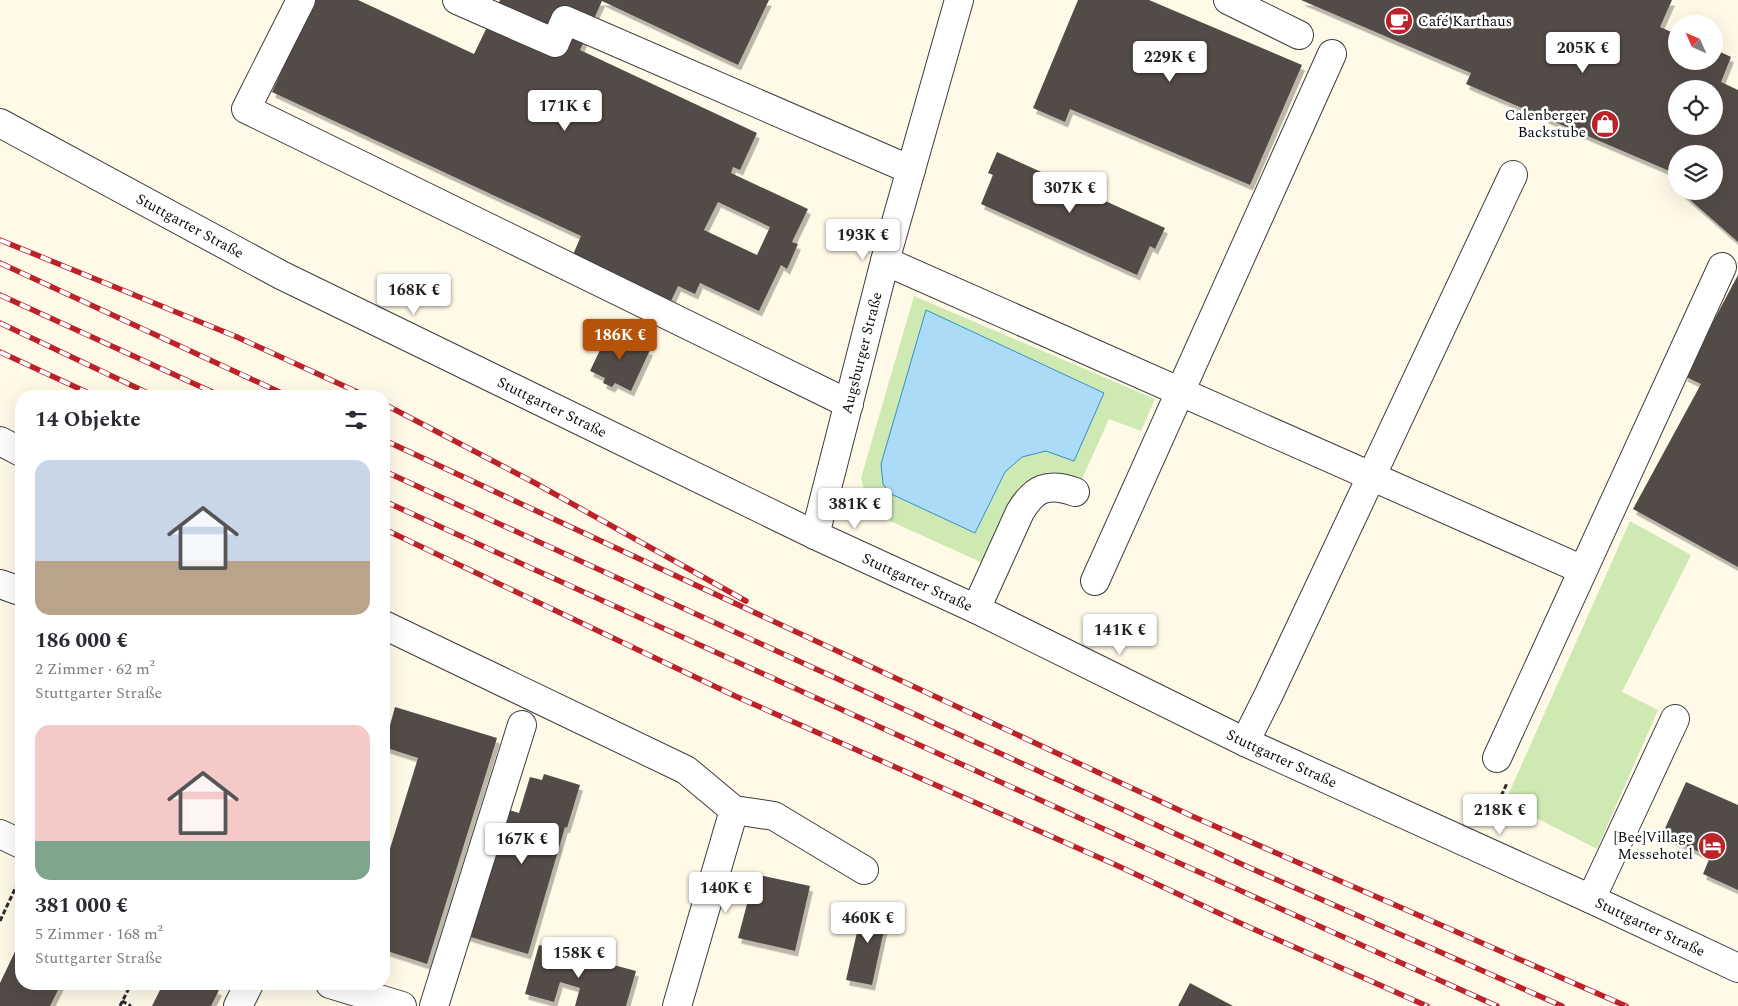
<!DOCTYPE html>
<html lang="de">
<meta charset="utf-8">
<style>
:root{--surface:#fff;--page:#f2f2f3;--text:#2b2b33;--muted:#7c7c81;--accent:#b45309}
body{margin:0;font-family:Spectral,serif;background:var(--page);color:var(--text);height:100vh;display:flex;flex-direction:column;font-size:19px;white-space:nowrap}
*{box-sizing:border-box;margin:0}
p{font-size:16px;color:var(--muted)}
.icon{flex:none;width:28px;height:28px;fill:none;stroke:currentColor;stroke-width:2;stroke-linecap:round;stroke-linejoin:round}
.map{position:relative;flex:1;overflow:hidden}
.panel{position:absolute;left:15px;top:390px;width:375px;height:600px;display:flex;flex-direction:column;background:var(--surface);border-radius:20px;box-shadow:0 5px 20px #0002}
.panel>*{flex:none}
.needle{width:32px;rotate:315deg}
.buttons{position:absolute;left:1668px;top:15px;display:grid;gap:10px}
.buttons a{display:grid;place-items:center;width:55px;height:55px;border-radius:50%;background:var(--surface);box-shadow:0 5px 20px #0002;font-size:25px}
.price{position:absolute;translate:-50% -42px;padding:0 11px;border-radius:5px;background:#fff;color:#222;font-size:16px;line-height:32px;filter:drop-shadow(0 1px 2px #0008)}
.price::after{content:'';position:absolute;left:50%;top:30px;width:15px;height:11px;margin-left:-8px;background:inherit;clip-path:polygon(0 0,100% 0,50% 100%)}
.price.active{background:var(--accent);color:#fff}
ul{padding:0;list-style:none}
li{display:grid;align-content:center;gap:10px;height:265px;padding:0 20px}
li span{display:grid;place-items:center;height:155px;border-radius:15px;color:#555}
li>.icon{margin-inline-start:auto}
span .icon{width:90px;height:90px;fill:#fffc;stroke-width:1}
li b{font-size:21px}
h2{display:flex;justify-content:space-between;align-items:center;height:60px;padding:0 20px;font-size:21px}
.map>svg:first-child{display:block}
.green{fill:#cfe9b2}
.water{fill:#acdbf7;stroke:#3290ce}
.building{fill:#534c47;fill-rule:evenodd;filter:url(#shadow)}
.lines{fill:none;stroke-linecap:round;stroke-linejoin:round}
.minor-casing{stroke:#3d3d3d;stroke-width:30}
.path{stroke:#2c2c2c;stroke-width:3;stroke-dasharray:5 2.5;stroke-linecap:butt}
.minor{stroke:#fff;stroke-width:28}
.rail-casing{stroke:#bb2229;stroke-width:5.5}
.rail{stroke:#fff;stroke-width:4;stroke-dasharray:11;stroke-linecap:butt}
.labels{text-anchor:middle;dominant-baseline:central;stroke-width:5;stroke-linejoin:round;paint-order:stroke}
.poi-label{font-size:15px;fill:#0a0a0a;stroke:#fff;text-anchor:end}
.street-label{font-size:15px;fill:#0a0a0a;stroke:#fff}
</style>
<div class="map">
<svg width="1738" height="1006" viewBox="0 0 1738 1006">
<defs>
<filter id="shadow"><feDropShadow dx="3" dy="5.5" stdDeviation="0" flood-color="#0004"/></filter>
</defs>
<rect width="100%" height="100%" fill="#fffae8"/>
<path class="green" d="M914,296L1155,399L1141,431L1109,419L1082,479C1053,470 1041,467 1017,489L983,563L881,517L867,502L861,478Z
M1630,521L1691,555L1622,692L1658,710L1597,849L1505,802Z"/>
<path class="water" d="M926,310L1104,393L1074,461L1046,451L1022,457L1005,472L975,533L889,493L883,484L881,464Z"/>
<path class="building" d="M314,0H358L474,54L500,0H769L738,65L602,1L580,50L757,133L740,170L733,167L731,173L808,209L792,242L798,244L787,269L781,265L759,311L700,283L695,294L678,286L671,301L572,257L581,236L272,92ZM718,202L770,227L757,255L704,230Z
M1078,0H1149L1302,65L1250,185L1070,109L1065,122L1033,108Z
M1301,0H1672L1660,27L1676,34V61H1714V49L1731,57L1721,82L1738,90V242L1680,191H1714V154H1676V188L1670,182L1674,173L1466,84L1471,73ZM1676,89H1714V126H1676Z
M997,152L1165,228L1155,249L1150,246L1137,275L981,204L993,175L988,173Z
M1738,275V567L1633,509L1701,384L1684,376Z
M609,331L650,350L631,391L615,383L612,387L603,383L605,378L590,371Z
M395,707L497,738L427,964L384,950V868L418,758L384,747Z
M544,774L580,785L567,828L565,827L528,954L464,935L502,808L519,813L530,777L542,780Z
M1686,782L1738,805V890L1703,874L1710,857L1662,835Z
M755,874L810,886L795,951L738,938Z
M864,902L889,907L872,985L846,980Z
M21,939V984H61L50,1006H0V983Z
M539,945L636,971L626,1006H575L580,988L560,982L554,1002L525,994Z
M1190,983L1233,1006H1178Z
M163,984H204L219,990L211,1006H152Z"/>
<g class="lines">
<defs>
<g id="minor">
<path d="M301,0L246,109L849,404"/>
<path d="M457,0L555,43L565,20L911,170"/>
<path d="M1228,0L1299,35"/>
<path id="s1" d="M0,123L281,275L815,535L976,609L1245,742L1591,899L1738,968"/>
<path d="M885,261L1583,570"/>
<path d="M0,441L21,452"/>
<path id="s2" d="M815,535L885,261L959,0"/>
<path d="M1095,581L1332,54"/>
<path d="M0,584L17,590"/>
<path d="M976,609L1020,512C1034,488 1048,482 1075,492"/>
<path d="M384,625L686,770L734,810L774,816L864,870"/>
<path d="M1245,742L1269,694L1513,175"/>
<path d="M1497,758L1722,267"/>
<path d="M0,834L21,844"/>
<path d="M1591,899L1675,719"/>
<path d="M330,984L402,1006"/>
<path d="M238,1006L249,984"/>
<path d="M434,1006L522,725"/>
<path d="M677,1006L734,810"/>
</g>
</defs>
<use href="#minor" class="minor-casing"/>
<path class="path" d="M1489,823L1507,783
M0,921L21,876
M122,1001L131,1006
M120,1006L131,984"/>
<use href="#minor" class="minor"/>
<defs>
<path id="rail" d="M0,240L237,337L366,396
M0,263L288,396
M0,295L221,396
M0,323L154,396
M0,352L95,396
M384,404L535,483L746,601
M384,440L1194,817L1626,1006
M384,471L1248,867L1562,1006
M384,501L1130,841L1497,1006
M384,529L735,696L1116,865L1240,923L1427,1006"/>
</defs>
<use href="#rail" class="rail-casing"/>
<use href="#rail" class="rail"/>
</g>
<defs>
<symbol id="cafe-disc" viewBox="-11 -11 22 22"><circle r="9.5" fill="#bb2229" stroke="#fff"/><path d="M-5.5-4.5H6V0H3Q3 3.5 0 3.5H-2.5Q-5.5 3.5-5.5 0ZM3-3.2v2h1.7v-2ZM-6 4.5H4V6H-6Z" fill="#fff"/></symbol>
<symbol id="shop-disc" viewBox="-11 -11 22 22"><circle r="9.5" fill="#bb2229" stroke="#fff"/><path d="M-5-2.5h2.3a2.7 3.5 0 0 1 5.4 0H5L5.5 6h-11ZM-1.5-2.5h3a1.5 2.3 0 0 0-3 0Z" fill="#fff"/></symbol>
<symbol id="hotel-disc" viewBox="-11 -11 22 22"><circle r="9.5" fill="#bb2229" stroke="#fff"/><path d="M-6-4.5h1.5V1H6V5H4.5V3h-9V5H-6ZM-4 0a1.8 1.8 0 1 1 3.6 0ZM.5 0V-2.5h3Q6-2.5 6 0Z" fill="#fff"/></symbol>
</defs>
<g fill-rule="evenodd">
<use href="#cafe-disc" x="1383" y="5" width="32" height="32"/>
<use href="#shop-disc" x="1589" y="108" width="32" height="32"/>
<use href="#hotel-disc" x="1696" y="830" width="32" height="32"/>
</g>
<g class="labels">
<g class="poi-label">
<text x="1418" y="21" text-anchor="start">Café Karthaus</text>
<text x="1586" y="115">Calenberger<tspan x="1586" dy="17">Backstube</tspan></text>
<text x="1693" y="837">[Bee]Village<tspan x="1693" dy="17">Messehotel</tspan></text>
</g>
<g class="street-label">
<text stroke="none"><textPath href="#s1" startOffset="216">Stuttgarter Straße</textPath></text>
<text stroke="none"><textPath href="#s2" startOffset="188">Augsburger Straße</textPath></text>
<text stroke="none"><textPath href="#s1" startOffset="621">Stuttgarter Straße</textPath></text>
<text stroke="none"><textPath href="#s1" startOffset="1026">Stuttgarter Straße</textPath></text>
<text stroke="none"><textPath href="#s1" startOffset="1431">Stuttgarter Straße</textPath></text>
<text stroke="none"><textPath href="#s1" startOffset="1836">Stuttgarter Straße</textPath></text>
</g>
</g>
</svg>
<div class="buttons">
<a><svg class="needle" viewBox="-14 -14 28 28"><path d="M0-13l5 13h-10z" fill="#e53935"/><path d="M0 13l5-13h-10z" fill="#7c7c81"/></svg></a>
<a><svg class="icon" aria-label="locate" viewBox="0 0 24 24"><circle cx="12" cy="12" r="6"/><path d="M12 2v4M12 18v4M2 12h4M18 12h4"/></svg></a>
<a><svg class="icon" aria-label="layers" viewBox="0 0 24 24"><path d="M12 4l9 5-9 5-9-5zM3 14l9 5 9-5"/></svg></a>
</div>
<b class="price" style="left:1583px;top:74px">205K €</b>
<b class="price" style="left:1170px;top:83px">229K €</b>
<b class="price" style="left:565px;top:132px">171K €</b>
<b class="price" style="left:1070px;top:214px">307K €</b>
<b class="price" style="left:863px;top:261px">193K €</b>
<b class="price" style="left:414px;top:316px">168K €</b>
<b class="price active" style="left:620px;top:361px">186K €</b>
<b class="price" style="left:855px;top:530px">381K €</b>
<b class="price" style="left:1120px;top:656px">141K €</b>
<b class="price" style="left:1500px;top:836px">218K €</b>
<b class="price" style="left:522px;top:865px">167K €</b>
<b class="price" style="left:726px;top:914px">140K €</b>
<b class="price" style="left:868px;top:944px">460K €</b>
<b class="price" style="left:579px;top:979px">158K €</b>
<section class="panel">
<h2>14 Objekte<svg class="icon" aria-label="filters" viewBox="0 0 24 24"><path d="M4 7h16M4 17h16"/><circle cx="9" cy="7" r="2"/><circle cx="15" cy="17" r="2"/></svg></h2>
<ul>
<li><span style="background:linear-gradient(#c9d6e8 65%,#b9a48a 0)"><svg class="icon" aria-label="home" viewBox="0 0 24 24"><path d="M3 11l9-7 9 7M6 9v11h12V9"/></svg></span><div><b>186 000 €</b><p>2 Zimmer · 62 m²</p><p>Stuttgarter Straße</p></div></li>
<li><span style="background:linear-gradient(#f6c9c9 75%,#7fa58c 0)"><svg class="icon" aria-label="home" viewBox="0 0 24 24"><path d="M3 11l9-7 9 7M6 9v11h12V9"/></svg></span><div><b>381 000 €</b><p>5 Zimmer · 168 m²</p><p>Stuttgarter Straße</p></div></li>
</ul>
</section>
</div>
